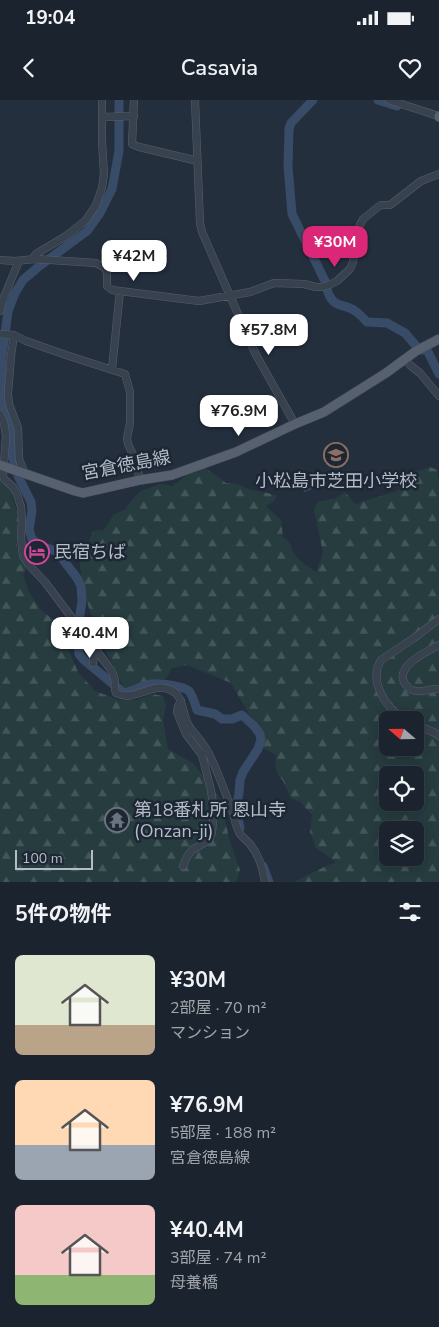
<!DOCTYPE html>
<html lang="ja">
<meta charset="utf-8">
<style>
:root{--surface:#1b232e;--page:#282f3a;--text:#f1f3f6;--muted:#a0a4aa;--line:#39404a;--accent:#db2777}
body{margin:0;font-family:"Nunito Sans","Noto Sans JP",sans-serif;background:var(--page);color:var(--text);height:100vh;display:flex;flex-direction:column;font-size:19px;white-space:nowrap}
*{box-sizing:border-box;margin:0}
p{font-size:16px;color:var(--muted)}
.icon{flex:none;width:28px;height:28px;fill:none;stroke:currentColor;stroke-width:2;stroke-linecap:round;stroke-linejoin:round}
.map{position:relative;height:782px;overflow:hidden}
.details{display:flex;flex-direction:column;background:var(--surface);flex:1}
.details>*{flex:none}
.needle{width:32px;rotate:290deg}
.controls{position:absolute;left:379px;top:611px;display:grid;gap:10px}
.controls a{display:grid;place-items:center;width:45px;height:45px;border-radius:8px;background:var(--surface);box-shadow:0 2px 12px #0003,0 0 0 1px var(--line);font-size:25px}
.scale{position:absolute;left:15px;bottom:12px;width:78px;box-sizing:border-box;padding-left:5px;border:2px solid #b4bcc9;border-top:0;font-size:14px;line-height:18px;white-space:nowrap;color:#b4bcc9;-webkit-text-stroke:4px #1d2633;paint-order:stroke}
.price{position:absolute;translate:-50% -42px;padding:0 11px;border-radius:10px;background:#fff;color:#222;font-size:16px;line-height:32px;filter:drop-shadow(0 1px 2px #0008)}
.price::after{content:'';position:absolute;left:50%;top:30px;width:15px;height:11px;margin-left:-8px;background:inherit;clip-path:polygon(0 0,100% 0,50% 100%)}
.price.active{background:var(--accent);color:#fff}
ul{padding:0;list-style:none}
li{display:flex;align-items:center;gap:15px;height:125px;padding:0 15px}
li span{display:grid;place-items:center;flex:none;width:140px;height:100px;border-radius:8px;color:#555}
li>.icon{margin-inline-start:auto}
span .icon{width:60px;height:60px;fill:#fffc;stroke-width:1}
li b{font-size:21px}
h2{display:flex;justify-content:space-between;align-items:center;height:60px;padding:0 15px;font-size:21px}
.status{display:flex;justify-content:space-between;align-items:center;height:35px;padding:0 25px;background:var(--surface);direction:ltr}
.status svg{height:14px;fill:currentColor}
header{display:flex;justify-content:space-between;align-items:center;height:65px;padding:0 15px;background:var(--surface);font-size:22px;font-weight:600}
.map>svg:first-child{display:block}
.forest{fill:url(#forest-firs);fill-rule:evenodd}
.water{fill:url(#water-ripples)}
.lines{fill:none;stroke-linecap:round;stroke-linejoin:round}
.river{stroke:#394c67;stroke-width:9}
.minor-casing{stroke:#565f6c;stroke-width:8}
.major-casing{stroke:#414a57;stroke-width:10}
.minor{stroke:#38414e;stroke-width:7}
.major{stroke:#56606e;stroke-width:9}
.labels{text-anchor:middle;dominant-baseline:central;stroke-width:5;stroke-linejoin:round;paint-order:stroke}
.street-label{font-size:18px;fill:#b4bcc9;stroke:#1d2633}
.poi-label{font-size:18px;fill:#b4bcc9;stroke:#1d2633;text-anchor:start}
</style>
<div class="status"><b>19:04</b><svg viewBox="0 0 49 12"><path d="M0 12V9h3v3zM5 12V6h3v6zM10 12V3h3v9zM15 12V0h3v12zM26 1h20v11H26zM47 4h2v5h-2z"/></svg></div>
<header><svg class="icon" aria-label="back" viewBox="0 0 24 24"><path d="M15 5l-7 7 7 7"/></svg>Casavia<svg class="icon" aria-label="heart" viewBox="0 0 24 24"><path d="M12 20l-8-8c-3-5 5-10 8-4 3-6 11-1 8 4z"/></svg></header>
<div class="map">
<svg width="439" height="782" viewBox="0 0 439 782">
<defs>
<pattern id="forest-firs" width="22" height="20" patternUnits="userSpaceOnUse" patternTransform="scale(1.25)"><rect width="22" height="20" fill="#263c3f"/><path d="M5 1l3.5 6h-7zM16 11l3.5 6h-7z" fill="#435659"/></pattern>
<pattern id="water-ripples" width="26" height="14" patternUnits="userSpaceOnUse" patternTransform="scale(1.25)"><rect width="26" height="14" fill="#394c67"/><path d="M2 4q2-2 4 0t4 0M15 11q2-2 4 0t4 0" fill="none" stroke="#53647b"/></pattern>
</defs>
<rect width="100%" height="100%" fill="#242f3e"/>
<path class="forest" d="M204,367L226,383L238,384L251,390L268,393L277,396L274,401L266,406L281,420L283,437C292,444 289,444 294,453C298,461 309,467 316,472L323,453L314,409L318,402L336,398L345,392L355,404L403,389L399,377L430,367L438,370L437,376L439,378V782H294L322,768L336,762L316,748L310,732L312,715L300,702L291,698L283,681L277,673L275,663L276,655L263,648L262,631L249,614L231,583L187,565L172,568L165,580L138,584L124,588L97,532L85,496L80,467L81,453C90,445 88,441 93,431L104,430L113,415L124,410L139,392L159,384L172,386L186,376ZM388,620H415V648H388ZM388,675H415V702H388ZM388,730H415V758H388Z
M0,382L10,389L18,415L17,446L26,469L23,475L29,492L40,509L62,527L68,548L78,572L95,591L119,600H137L152,594L163,596L166,605L163,620L168,649L194,664L220,698L230,742L240,770L236,782H0Z"/>
<path class="water" d="M305,371L312,389L304,392L297,374Z"/>
<g class="lines">
<path class="river" d="M119,0V51L112,89L100,113L87,131L37,168L23,180L15,193L8,211L2,257L1,291L2,302L12,328V353L14,363L19,378L31,402L32,411L29,430L32,439L38,444L43,447L53,450L58,453L77,478L81,486L82,501L77,534L79,554L84,560L124,593C133,591 142,586 151,584C158,583 184,586 189,591C193,596 195,604 197,610L215,614L222,619H232L242,615L254,626L260,634L261,640L258,649L243,672L240,680L239,693L236,710L240,728
M313,0L291,23L289,29L288,66L292,114L326,183C327,192 330,202 340,205C346,207 350,207 355,211C360,214 363,218 367,222L387,223L405,233L417,247
M378,0L397,6
M422,250H427L439,274
M263,766L269,782"/>
<defs>
<path id="minor" d="M134,0L132,44L139,47L194,60L197,59
M195,0L200,123L202,132L255,253L295,324
M389,0L438,16
M103,17L134,16
M32,159L36,154L66,136L86,120L96,105L102,88L104,74L102,41V0
M0,160L15,161L35,159L96,163L105,168L107,173V186L112,190L199,201L250,192L274,183L304,184L316,187H322L329,185L337,181L350,169L353,162L355,140L358,129L363,119L378,107L381,105H390L394,102L421,81L439,74
M0,211L4,197L19,161
M0,234L14,235L26,241L66,255L125,274L130,292V323L127,338L128,344L135,359L140,380
M14,235L11,256L8,294L9,304L18,328L19,359L25,374
M405,259L411,266L420,273L439,296
M112,269L120,191
M0,314L4,323L6,336L3,376L4,379L13,387L17,394L21,407L22,419L21,436L22,447L23,456L28,464L45,482L108,566C112,571 114,575 115,581C115,586 114,589 116,593C135,603 151,581 171,590C184,596 182,614 189,626C195,635 204,643 209,654C218,672 225,692 232,710C235,718 235,725 239,732C241,737 246,739 249,743C258,753 263,769 265,782
M439,545C428,551 396,565 404,582C405,584 409,589 412,590C421,594 430,588 439,589
M93,563L95,548
M181,601L178,606L177,612L186,634L202,655L211,690L214,712L212,732L209,740L192,750L187,757L183,766
M406,620C386,609 368,581 381,560L414,538L439,519
M415,624L435,633L439,636"/>
<path id="major" d="M439,16V17
M0,365L75,391L83,393L140,380L172,375L236,352L295,324L324,312L386,273L416,251L439,239"/>
</defs>
<use href="#minor" class="minor-casing"/>
<use href="#major" class="major-casing"/>
<use href="#minor" class="minor"/>
<use href="#major" class="major"/>
</g>
<defs>
<symbol id="school-ring" viewBox="-11 -11 22 22"><circle r="9.5" fill="#1d2633" stroke="#8d6e63" stroke-width="1.5"/><path d="M0-5L7-2L0 1L-7-2ZM-4 1L0 2.5L4 1V4Q0 6-4 4Z" fill="#8d6e63"/></symbol>
<symbol id="hotel-ring" viewBox="-11 -11 22 22"><circle r="9.5" fill="#1d2633" stroke="#d1479c" stroke-width="1.5"/><path d="M-6-4.5h1.5V1H6V5H4.5V3h-9V5H-6ZM-4 0a1.8 1.8 0 1 1 3.6 0ZM.5 0V-2.5h3Q6-2.5 6 0Z" fill="#d1479c"/></symbol>
<symbol id="temple-ring" viewBox="-11 -11 22 22"><circle r="9.5" fill="#1d2633" stroke="#6b7280" stroke-width="1.5"/><path d="M0-6L5-2H3V0L6.5 2.5H4V6H1.5V3h-3V6H-4V2.5H-6.5L-3 0V-2H-5Z" fill="#6b7280"/></symbol>
</defs>
<g fill-rule="evenodd">
<use href="#school-ring" x="322" y="341" width="28" height="28"/>
<use href="#hotel-ring" x="23" y="438" width="28" height="28"/>
<use href="#temple-ring" x="103" y="706" width="28" height="28"/>
</g>
<g class="labels">
<g class="street-label">
<text transform="translate(126 365) rotate(-11)">宮倉徳島線</text>
</g>
<g class="poi-label">
<text x="336" y="381" text-anchor="middle">小松島市芝田小学校</text>
<text x="54" y="452">民宿ちば</text>
<text x="134" y="710">第18番札所 恩山寺<tspan x="134" dy="21">(Onzan-ji)</tspan></text>
</g>
</g>
</svg>
<div class="controls">
<a><svg class="needle" viewBox="-14 -14 28 28"><path d="M0-13l5 13h-10z" fill="#e53935"/><path d="M0 13l5-13h-10z" fill="#a0a4aa"/></svg></a>
<a><svg class="icon" aria-label="locate" viewBox="0 0 24 24"><circle cx="12" cy="12" r="6"/><path d="M12 2v4M12 18v4M2 12h4M18 12h4"/></svg></a>
<a><svg class="icon" aria-label="layers" viewBox="0 0 24 24"><path d="M12 4l9 5-9 5-9-5zM3 14l9 5 9-5"/></svg></a>
</div>
<div class="scale">100 m</div>
<b class="price active" style="left:335px;top:168px">¥30M</b>
<b class="price" style="left:134px;top:182px">¥42M</b>
<b class="price" style="left:269px;top:256px">¥57.8M</b>
<b class="price" style="left:239px;top:337px">¥76.9M</b>
<b class="price" style="left:90px;top:559px">¥40.4M</b>
</div>
<section class="details">
<h2>5件の物件<svg class="icon" aria-label="filters" viewBox="0 0 24 24"><path d="M4 7h16M4 17h16"/><circle cx="9" cy="7" r="2"/><circle cx="15" cy="17" r="2"/></svg></h2>
<ul>
<li><span style="background:linear-gradient(#dfe7d0 70%,#b9a48a 0)"><svg class="icon" aria-label="home" viewBox="0 0 24 24"><path d="M3 11l9-7 9 7M6 9v11h12V9"/></svg></span><div><b>¥30M</b><p>2部屋 · 70 m²</p><p>マンション</p></div></li>
<li><span style="background:linear-gradient(#ffd9b3 65%,#9aa5b1 0)"><svg class="icon" aria-label="home" viewBox="0 0 24 24"><path d="M3 11l9-7 9 7M6 9v11h12V9"/></svg></span><div><b>¥76.9M</b><p>5部屋 · 188 m²</p><p>宮倉徳島線</p></div></li>
<li><span style="background:linear-gradient(#f6c9c9 70%,#8fb573 0)"><svg class="icon" aria-label="home" viewBox="0 0 24 24"><path d="M3 11l9-7 9 7M6 9v11h12V9"/></svg></span><div><b>¥40.4M</b><p>3部屋 · 74 m²</p><p>母養橋</p></div></li>
</ul>
</section>
